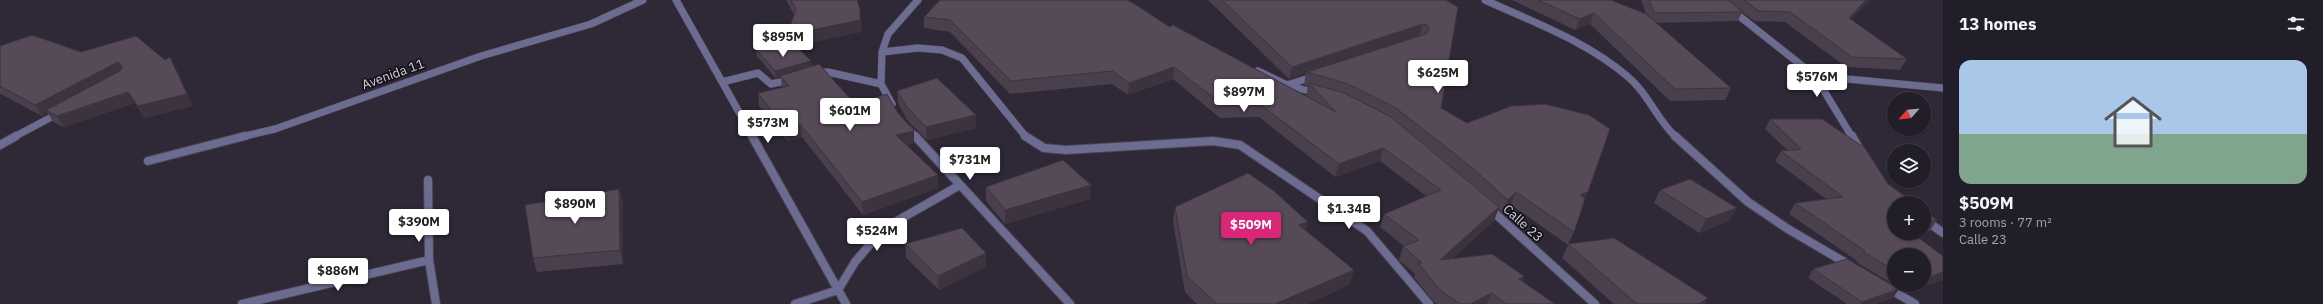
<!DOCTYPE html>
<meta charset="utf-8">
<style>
:root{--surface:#221e29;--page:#2a2731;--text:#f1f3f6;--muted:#a2a2a8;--line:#3f3c46;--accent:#db2777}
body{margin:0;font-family:"IBM Plex Sans",sans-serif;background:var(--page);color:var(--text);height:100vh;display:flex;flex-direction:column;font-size:15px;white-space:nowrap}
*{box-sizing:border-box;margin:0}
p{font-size:13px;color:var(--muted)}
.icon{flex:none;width:22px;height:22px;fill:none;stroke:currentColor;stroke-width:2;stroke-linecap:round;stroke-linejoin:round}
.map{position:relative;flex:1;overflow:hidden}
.drawer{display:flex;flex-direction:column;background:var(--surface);width:380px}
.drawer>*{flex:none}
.needle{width:26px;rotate:243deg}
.controls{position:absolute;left:1887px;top:92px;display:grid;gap:8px}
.controls a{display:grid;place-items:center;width:44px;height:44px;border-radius:50%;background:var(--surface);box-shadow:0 1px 3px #0004,0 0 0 1px var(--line);font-size:20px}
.price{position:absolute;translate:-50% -34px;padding:0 9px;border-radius:4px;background:#fff;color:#222;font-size:13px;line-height:26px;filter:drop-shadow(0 1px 2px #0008)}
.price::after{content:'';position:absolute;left:50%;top:24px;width:12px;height:9px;margin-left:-6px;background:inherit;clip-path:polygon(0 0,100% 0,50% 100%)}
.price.active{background:var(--accent);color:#fff}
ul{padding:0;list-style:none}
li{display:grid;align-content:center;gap:8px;height:212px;padding:0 16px}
li span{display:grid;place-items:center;height:124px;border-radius:12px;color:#555}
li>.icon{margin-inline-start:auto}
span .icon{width:72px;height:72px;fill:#fffc;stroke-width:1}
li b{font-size:17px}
h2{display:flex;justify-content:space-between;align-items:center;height:48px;padding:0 16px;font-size:17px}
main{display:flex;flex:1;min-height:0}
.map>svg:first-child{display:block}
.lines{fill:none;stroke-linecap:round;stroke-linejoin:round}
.minor-far1-casing{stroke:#494351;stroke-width:8}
.minor-casing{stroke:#494351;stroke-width:10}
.minor-far1{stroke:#6c6c91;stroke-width:7}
.minor{stroke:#6c6c91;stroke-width:8}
.wall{fill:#4a3f4c}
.shaded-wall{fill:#3c333e}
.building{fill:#564958;stroke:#3c333e}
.labels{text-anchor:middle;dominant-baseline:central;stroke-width:3.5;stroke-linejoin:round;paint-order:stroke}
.street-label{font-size:13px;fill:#d5d1db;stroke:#151219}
</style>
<main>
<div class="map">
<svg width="1943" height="304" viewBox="0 0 1943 304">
<rect width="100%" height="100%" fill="#2e2837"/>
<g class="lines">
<defs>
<path id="minor-far1" d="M676,0L753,137
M1485,0C1533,22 1586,41 1627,76C1648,93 1657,120 1676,137
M1719,0L1815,76L1852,137
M882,52L918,48L942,50L962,58L1026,137
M1258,71L1287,85L1316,93
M817,72H828L881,84
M1815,76L1943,88
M722,82L758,73L771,84L790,80
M1287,85L1315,76
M892,104L881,84L882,52L888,34L918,0
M906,127L916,137
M14,137L59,113
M241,137L275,129L481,56L591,24L643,0"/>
<path id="minor" d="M752,136L846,304
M915,136L1070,304
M1025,136L1044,148L1066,150L1213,141L1240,145L1367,231L1429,304
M1675,136L1748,202L1788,229L1851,266
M1852,136L1860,150
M0,145L16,136
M148,161L245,136
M428,180L429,260L436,304
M1489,208L1595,304
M1924,219L1943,233
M1888,288L1915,304
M242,304L429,260
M795,304L838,290L855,262L883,229L960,185"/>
</defs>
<use href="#minor-far1" class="minor-far1-casing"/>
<use href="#minor" class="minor-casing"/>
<use href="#minor-far1" class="minor-far1"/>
<use href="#minor" class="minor"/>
</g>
<path class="wall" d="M786,0H858V2L860,9L861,21V32L788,47L787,35L794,15Z
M1208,0H1446L1441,108L1585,198L1574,232L1568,244L1705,304H1614L1562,258L1568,245L1511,205L1503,213L1498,209L1494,221L1452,259L1524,276L1522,281L1555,304H1437L1434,302L1414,277L1415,274L1399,260L1403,246H1404L1380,227L1384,214L1426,196L1380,161L1335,177L1259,117L1220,118L1173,79L1128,95L1112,84L1010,94L950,32L924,28V17L1170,27L1306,96L1308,86L1304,85L1306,73L1289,79Z
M1512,0H1611L1646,14L1641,0H1870L1851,19L1907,59L1900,70L1846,67L1785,22L1754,21L1742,12L1738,21L1656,23L1731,88L1725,100L1670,101L1590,24L1575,30Z
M0,46L81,52L176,69L193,106L144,118L135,103L64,127L53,122L48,113L42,116L1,94L0,95Z
M756,49L811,61L812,66L855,104L898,113L914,131V143L907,145L938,188L863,215L802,137L787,141L759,106L758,93L782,88L781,78L776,79L757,56Z
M897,91L976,115V128L927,140L907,120L898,103Z
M1770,119L1894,233H1915H1912L1943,256V280L1907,293L1894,285H1924L1894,255V285L1856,262L1857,261L1789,214L1795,203L1826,199L1775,161L1781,151L1787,150L1765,129Z
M986,187L1090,199L1005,224L986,201Z
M619,189L623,202V264L537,272L533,258Z
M1660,190L1737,208L1729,221L1699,233L1654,203Z
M1924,205L1927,213L1937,220L1930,231L1924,232Z
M1175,207L1306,230L1354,270L1349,285L1307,304H1197L1185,292L1173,222Z
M905,244L986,267L939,290L906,258Z
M1813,269L1893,298L1875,304H1847L1808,278Z"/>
<path class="shaded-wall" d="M1866,0H1870L1843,27L1849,18Z
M860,9L861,32L788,47L787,35Z
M1594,13L1590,24L1575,30L1580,19Z
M1423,24L1419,36L1307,72L1306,73L1289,79L1292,67Z
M170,57L193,106L144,118L138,106Z
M811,61L812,68L780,76L781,78L776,79L775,71Z
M118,62L125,73L46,110L48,113L42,116L35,105Z
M1174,67L1173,79L1128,95L1129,83Z
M128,92L135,103L64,127L57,116Z
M976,115V128L927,140L926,127Z
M800,124L802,137L787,141L785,128Z
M914,131V143L896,148V135Z
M1383,148L1380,161L1335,177L1339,164Z
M938,175V188L863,215L862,202Z
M1091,185L1090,199L1005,224V210Z
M619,189L623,202V264L620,250Z
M1516,192L1511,205L1503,213L1508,200Z
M1588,192L1582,205L1580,195Z
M1499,207L1494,221L1436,274L1440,260Z
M1737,208L1729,221L1699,233L1706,219Z
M1308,222L1304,237L1299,225Z
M986,253V267L939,290L938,276Z
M1354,270L1349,285L1307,304H1275Z
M1943,272V280L1907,293L1912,285H1924V279Z
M1524,276L1519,290V279Z
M1899,289L1893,298L1875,304H1861L1862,302Z
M1492,293L1487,304H1470Z
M1708,298L1705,304H1699Z"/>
<path class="building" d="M791,0H857L860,9V20L787,35L796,9Z
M940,0H1127L1133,3L1170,27L1173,25L1336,112L1309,83L1344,93L1391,117L1499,207L1440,260L1492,254L1524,276L1519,279L1555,304H1506L1492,293L1470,304H1460L1439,289L1418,263H1422L1403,246L1419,240L1384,214L1441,190L1383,148L1339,164L1261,105H1223L1174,67L1129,83L1113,71L1011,81L950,20L924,17Z
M1222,0H1446L1458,7L1441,108L1467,123L1511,106L1545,104L1589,115L1610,129L1588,192L1580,195L1585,199L1574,232L1516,192L1508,200L1470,166L1396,108L1348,84L1307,72L1426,34L1429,30L1427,25L1423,24L1292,67Z
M1538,0H1611L1646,14L1731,88L1675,89L1594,13L1580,19Z
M1649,0H1728L1743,12L1654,13Z
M1744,0H1866L1849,18L1907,59L1852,57L1790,12L1759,11Z
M32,35L81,52L136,36L165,60L170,57L187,94L138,106L128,92L57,116L46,110L120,71L123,67L118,62L35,105L0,86V46Z
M798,48L811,61L775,71L756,49Z
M819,64L855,104L887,94L898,113L914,131L896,135L938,175L862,202L800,124L785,128L758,93L789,86L780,76Z
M937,78L976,115L926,127L907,107L897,91Z
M1770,119H1822L1865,148L1888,184L1906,197H1913L1921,203H1894V233H1912L1943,256V272L1924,279V255H1894V270L1863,252L1865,251L1795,203L1843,197L1781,151L1801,149Z
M1063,160L1091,185L1005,210L986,187Z
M1248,173L1274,191L1308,222L1299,225L1354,270L1275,304H1217L1187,276L1175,207Z
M1690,179L1737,208L1706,219L1660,190Z
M619,189L620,250L533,258L525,205Z
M1924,205L1926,207L1927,213L1937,220L1924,222Z
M962,228L986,253L938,276L905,244Z
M1614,238L1708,298L1699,304H1637L1568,244Z
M1847,259L1899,289L1862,302L1813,269Z"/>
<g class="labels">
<g class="street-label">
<text transform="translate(393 74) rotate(-20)">Avenida 11</text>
<text transform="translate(1523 223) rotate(42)">Calle 23</text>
</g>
</g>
</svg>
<div class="controls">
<a><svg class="needle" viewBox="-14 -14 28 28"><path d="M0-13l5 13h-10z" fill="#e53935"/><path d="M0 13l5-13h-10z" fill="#a2a2a8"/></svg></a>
<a><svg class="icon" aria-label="layers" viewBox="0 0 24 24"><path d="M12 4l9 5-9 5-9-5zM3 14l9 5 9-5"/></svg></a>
<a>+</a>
<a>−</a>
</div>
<b class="price" style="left:783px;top:58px">$895M</b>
<b class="price" style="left:1438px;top:94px">$625M</b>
<b class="price" style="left:1817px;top:98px">$576M</b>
<b class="price" style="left:1244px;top:113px">$897M</b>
<b class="price" style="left:850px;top:132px">$601M</b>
<b class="price" style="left:768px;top:144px">$573M</b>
<b class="price" style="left:970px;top:181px">$731M</b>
<b class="price" style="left:575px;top:225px">$890M</b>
<b class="price" style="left:1349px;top:230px">$1.34B</b>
<b class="price" style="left:419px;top:243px">$390M</b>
<b class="price active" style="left:1251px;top:246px">$509M</b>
<b class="price" style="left:877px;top:252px">$524M</b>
<b class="price" style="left:338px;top:292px">$886M</b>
</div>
<section class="drawer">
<h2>13 homes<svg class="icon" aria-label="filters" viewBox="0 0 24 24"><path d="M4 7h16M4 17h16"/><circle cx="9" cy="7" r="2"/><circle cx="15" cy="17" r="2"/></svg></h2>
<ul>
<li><span style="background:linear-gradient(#a9c7e8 60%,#7fa58c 0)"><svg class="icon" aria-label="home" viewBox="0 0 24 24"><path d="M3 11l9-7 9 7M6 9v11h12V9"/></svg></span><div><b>$509M</b><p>3 rooms · 77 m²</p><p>Calle 23</p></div></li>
</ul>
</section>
</main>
